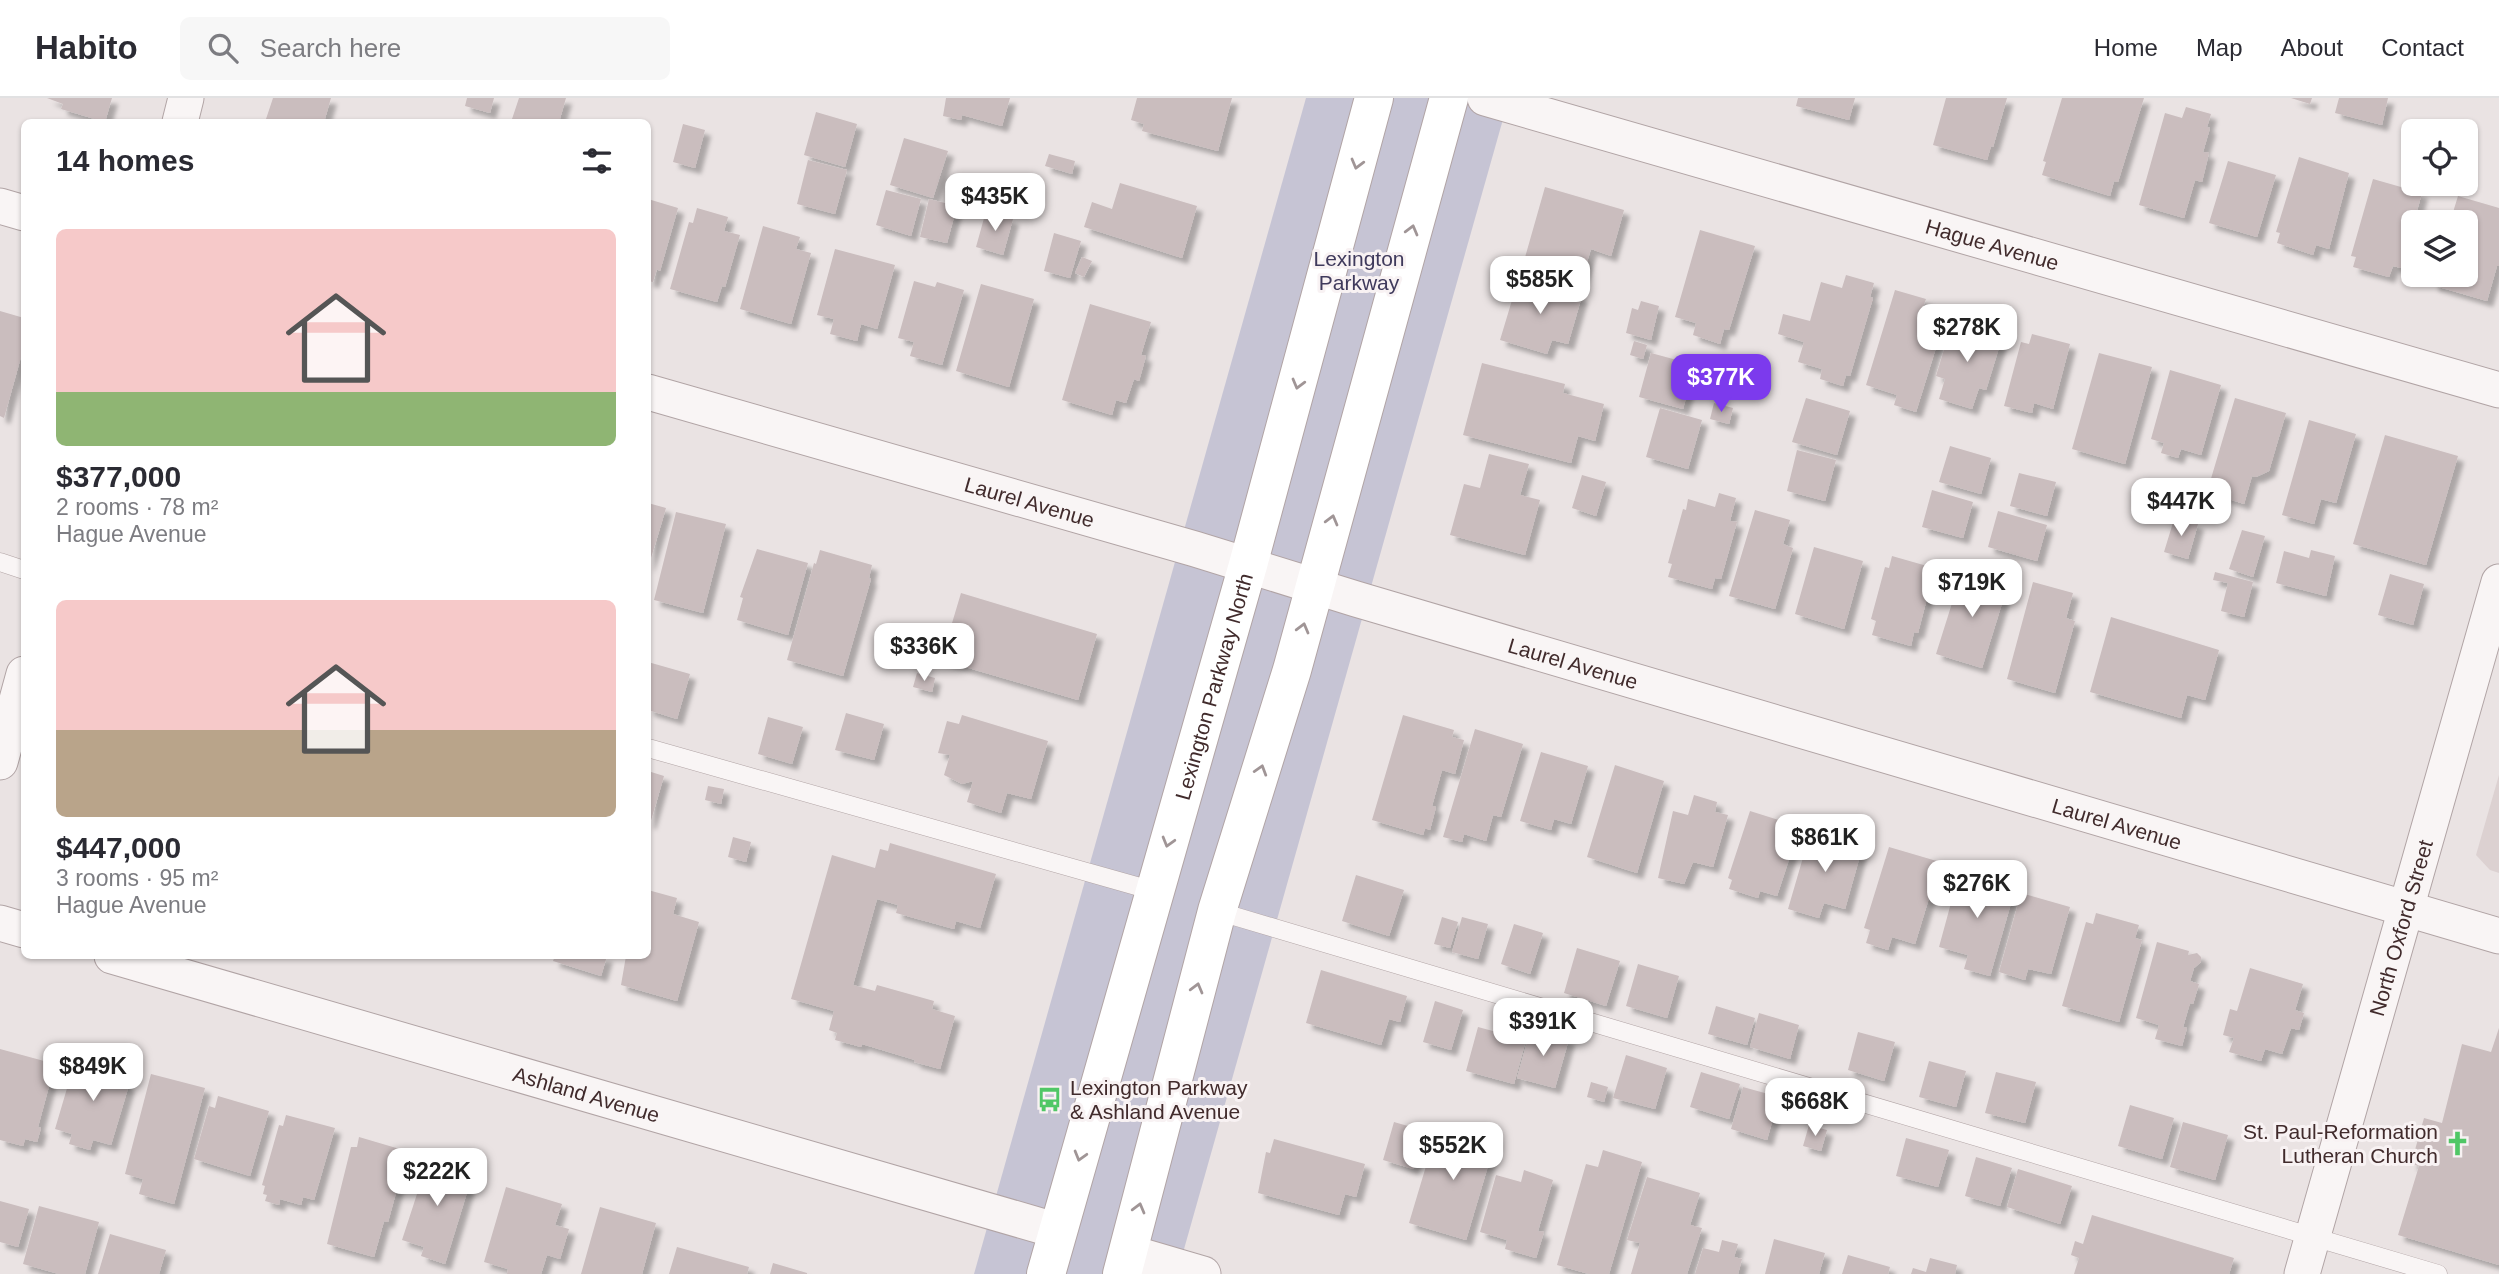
<!DOCTYPE html>
<meta charset="utf-8">
<style>
:root{--surface:#fff;--page:#f7f7f7;--text:#2b2b33;--muted:#7c7c81;--line:#e1e1e2;--accent:#7c3aed}
body{margin:0;font-family:Arial,sans-serif;background:var(--page);color:var(--text);height:100vh;display:flex;flex-direction:column;font-size:26px;white-space:nowrap}
*{box-sizing:border-box;margin:0}
p{font-size:23px;color:var(--muted)}
.icon{flex:none;width:38px;height:38px;fill:none;stroke:currentColor;stroke-width:2;stroke-linecap:round;stroke-linejoin:round}
.map{position:relative;flex:1;overflow:hidden}
.details{position:absolute;left:21px;top:21px;width:630px;height:840px;display:flex;flex-direction:column;background:var(--surface);border-radius:10px;box-shadow:0 2px 5px #0004}
.details>*{flex:none}
.tools{position:absolute;left:2401px;top:21px;display:grid;gap:14px}
.tools a{display:grid;place-items:center;width:77px;height:77px;border-radius:10px;background:var(--surface);box-shadow:0 2px 5px #0004;font-size:35px}
.price{position:absolute;translate:-50% -60px;padding:0 16px;border-radius:14px;background:#fff;color:#222;font-size:23px;line-height:46px;filter:drop-shadow(0 2px 4px #0008)}
.price::after{content:'';position:absolute;left:50%;top:42px;width:21px;height:16px;margin-left:-10px;background:inherit;clip-path:polygon(0 0,100% 0,50% 100%)}
.price.on{background:var(--accent);color:#fff}
ul{padding:0;list-style:none}
li{display:grid;align-content:center;gap:14px;height:371px;padding:0 35px}
li span{display:grid;place-items:center;height:217px;border-radius:10px;color:#555}
li>.icon{margin-inline-start:auto}
span .icon{width:126px;height:126px;fill:#fffc;stroke-width:1}
li b{font-size:30px}
h2{display:flex;justify-content:space-between;align-items:center;height:84px;padding:0 35px;font-size:30px}
header{display:flex;align-items:center;gap:42px;box-sizing:border-box;height:98px;padding:0 35px;background:var(--surface);border-bottom:2px solid var(--line)}
header strong{font-size:33px}
nav{display:flex;gap:38px;margin-inline-start:auto;font-size:24px}
.search{width:490px;height:63px;background:var(--page);display:flex;align-items:center;gap:18px;box-sizing:border-box;padding:0 24px;border-radius:10px;color:var(--muted);font-size:26px}
.map>svg:first-child{display:block}
.built{fill:#dcd1d1}
.green{fill:#c6c4d4}
.building{fill:#cabdbe;filter:url(#shadow)}
.lines{fill:none;stroke-linecap:round;stroke-linejoin:round}
.service-casing{stroke:#b1a4a5;stroke-width:19}
.minor-casing{stroke:#b1a4a5;stroke-width:37}
.secondary-casing{stroke:#b1a4a5;stroke-width:40}
.service{stroke:#f9f5f5;stroke-width:18}
.minor{stroke:#f9f5f5;stroke-width:35}
.secondary{stroke:#fff;stroke-width:38}
.oneway{stroke:#a09596}
.labels{text-anchor:middle;dominant-baseline:central;stroke-width:6;stroke-linejoin:round;paint-order:stroke}
.street-label{font-size:21px;fill:#412b2c;stroke:#f8f2f3}
.park-label{font-size:21px;fill:#3f3a5c;stroke:#f8f2f3}
.poi-label{font-size:21px;fill:#412b2c;stroke:#f8f2f3;text-anchor:start}
</style>
<header>
<strong>Habito</strong>
<div class="search"><svg class="icon" aria-label="search" viewBox="0 0 24 24"><circle cx="10" cy="10" r="6"/><path d="M15 15l6 6"/></svg>Search here</div>
<nav><a>Home</a><a>Map</a><a>About</a><a>Contact</a></nav>
</header>
<div class="map">
<svg width="2499" height="1176" viewBox="0 0 2499 1176">
<defs>
<filter id="shadow"><feDropShadow dx="6" dy="6" stdDeviation="2" flood-color="#0004"/></filter>
</defs>
<rect width="100%" height="100%" fill="#eae3e3"/>
<path class="built" d="M2499,677V775L2490,772L2476,757Z"/>
<path class="green" d="M1306,0H1509L1177,1176H974Z"/>
<path class="building" d="M47,0H112L105,24L61,11L63,6Z
M273,0H331L324,24H265Z
M467,0H494L490,15L465,8Z
M519,0H566L559,24H511Z
M946,0H1010L1002,28L962,17L961,22L943,18Z
M1137,0H1232L1218,53L1142,33L1144,26L1131,22Z
M1798,0H1855L1849,22L1796,8Z
M1946,0H2007L1993,49L1991,48L1987,62L1933,47Z
M2062,0H2144L2118,84L2114,83L2110,98L2042,77L2046,64L2043,63Z
M2291,0H2312L2310,6Z
M2339,0H2388L2382,27L2335,15Z
M2186,9L2211,16L2207,29L2210,30L2203,54L2209,55L2202,84L2195,82L2184,120L2139,107L2165,15L2182,20Z
M816,14L857,26L845,69L804,57Z
M683,26L705,32L695,70L673,64Z
M904,40L948,53L933,100L890,87Z
M1049,56L1075,63L1072,76L1045,68Z
M2299,59L2349,75L2329,151L2316,147L2313,157L2277,145L2280,135L2276,134Z
M808,62L847,72L835,116L797,106Z
M2228,63L2276,77L2257,139L2209,125Z
M2373,81L2422,95L2401,170L2393,168L2389,179L2353,169L2356,159L2351,158Z
M1120,85L1197,108L1182,160L1084,129L1092,104L1112,111Z
M1545,89L1624,112L1611,158L1591,151L1582,180L1524,163Z
M886,92L921,101L911,138L876,127Z
M2458,98L2499,110V168H2497L2487,203L2432,187L2435,177H2466V124H2450Z
M648,101L678,110L660,173L657,171L653,184L648,183Z
M929,101L957,108L947,145L920,139Z
M697,110L728,119L724,133L740,137L725,189L722,188L717,204L670,191L689,124L693,125Z
M986,113L1013,121L1003,157L976,149Z
M763,128L800,139L796,151L811,155L791,226L740,211Z
M1700,132L1755,148L1729,232L1724,231L1720,246L1693,237L1696,225L1675,219Z
M1054,135L1081,143L1070,180L1044,173Z
M835,151L895,167L877,231L861,226L857,243L830,236L834,221L817,217Z
M1082,159L1092,163L1084,179L1075,175Z
M1846,177L1874,185L1870,199L1873,200L1850,278L1846,277L1843,288L1820,281L1822,271L1798,264L1804,244L1778,236L1783,216L1810,223L1821,184L1842,190Z
M1519,179L1582,198L1568,246L1552,242L1547,256L1500,242Z
M914,183L935,189L937,184L964,192L942,267L910,258L914,244L898,240Z
M981,186L1034,201L1009,289L956,273Z
M1895,192L1926,201L1920,217L1944,224L1916,314L1894,307L1897,297L1866,287Z
M1641,203L1659,208L1651,242L1626,235L1632,210L1638,212Z
M1090,206L1151,224L1141,257L1146,258L1139,283L1134,281L1126,305L1116,302L1112,317L1062,302Z
M0,213L24,220V248L4,320L0,318Z
M1952,225L2002,240L1986,292L1979,290L1972,311L1939,301L1945,281L1936,278Z
M2032,236L2070,246L2053,311L2034,305L2032,315L2004,308L2021,244L2029,246Z
M1634,243L1647,247L1643,261L1630,257Z
M1651,255L1695,267L1683,311L1639,299Z
M2099,255L2152,269L2125,366L2072,351Z
M1482,265L1565,286L1563,295L1604,306L1595,343L1578,338L1571,365L1463,337Z
M2170,272L2221,287L2201,357L2181,351L2178,360L2161,355L2164,345L2151,341Z
M1806,300L1850,313L1837,357L1792,344Z
M2235,300L2286,315L2269,373L2256,379L2252,378L2244,406L2207,394Z
M1714,305L1733,310L1729,326L1710,321Z
M1660,310L1702,322L1688,371L1646,359Z
M2309,322L2356,336L2336,405L2321,401L2314,426L2282,417Z
M2385,337L2458,358L2426,467L2353,446Z
M1950,348L1991,360L1981,396L1939,384Z
M1797,352L1836,362L1825,403L1787,393Z
M1489,356L1529,366L1520,397L1540,402L1525,457L1450,437L1464,386L1480,390Z
M2019,375L2056,384L2047,418L2010,408Z
M1582,377L1606,384L1596,418L1572,410Z
M1932,392L1973,404L1963,440L1922,429Z
M1719,395L1736,400L1730,423L1737,424L1721,481L1715,480L1712,491L1668,479L1672,466L1668,465L1683,411L1686,412L1688,401L1715,409Z
M648,405L666,410L648,470Z
M1755,412L1790,422L1783,446L1793,450L1775,511L1729,498Z
M1998,413L2047,427L2037,463L1988,449Z
M676,414L726,426L703,515L654,502Z
M2175,418L2198,426L2188,461L2164,454Z
M2242,432L2265,438L2253,479L2229,471Z
M1814,449L1863,463L1844,531L1795,516Z
M757,451L808,465L788,537L737,522L743,500L740,499Z
M820,452L872,467L869,480L871,481L843,578L787,562L814,465L816,466Z
M2311,452L2335,458L2326,498L2276,485L2284,453L2309,460Z
M1892,458L1927,468L1924,480L1932,481L1918,535L1914,534L1911,548L1872,537L1876,523L1871,521L1885,469L1889,470Z
M1966,473L2008,486L1982,570L1936,556L1959,483L1962,484Z
M2215,474L2253,484L2244,519L2221,513L2228,485L2213,482Z
M2390,476L2424,486L2413,527L2378,517Z
M2033,484L2073,495L2066,520L2075,523L2055,595L2007,581Z
M961,495L1097,536L1078,602L941,562Z
M2111,519L2219,552L2205,602L2187,597L2181,620L2090,594Z
M648,564L690,576L677,621L648,612Z
M917,575L935,580L932,594L913,589Z
M846,615L884,626L874,662L835,652Z
M962,617L1048,643L1031,701L1007,695L1001,715L967,704L973,683L962,686L944,677L950,657L938,655L947,623L959,626Z
M1403,617L1454,632L1452,639L1464,642L1455,676L1442,672L1432,708L1436,709L1430,732L1425,730L1423,737L1372,722Z
M768,619L803,629L792,666L758,656Z
M1475,631L1523,646L1501,719L1493,717L1486,743L1464,736L1462,744L1443,739Z
M1541,654L1588,668L1571,726L1554,721L1551,732L1520,723Z
M1615,667L1664,683L1637,775L1587,759Z
M648,673L664,678L650,726L648,725Z
M708,688L724,691L721,706L705,702Z
M1694,697L1717,704L1715,714L1728,717L1713,769L1693,764L1684,786L1658,780L1673,713L1688,717Z
M1750,713L1791,726L1788,737L1796,740L1777,798L1760,793L1758,800L1729,791L1732,782L1728,780Z
M1811,732L1863,747L1845,811L1824,805L1819,820L1788,811Z
M733,739L751,744L746,764L728,759Z
M890,745L996,776L980,830L956,823L954,831L896,815L898,807L877,801L853,887L875,893L877,887L934,903L932,911L955,918L940,971L914,964L915,962L862,946L861,949L835,942L837,935L829,932L834,913L791,901L832,757L875,770L880,751L888,753Z
M1889,749L1940,764L1915,846L1892,839L1888,852L1866,845L1870,832L1864,830Z
M1960,772L2016,788L1990,878L1964,871L1968,857L1939,849Z
M1356,777L1404,792L1389,838L1342,823Z
M648,792L677,800L673,816L699,824L677,903L621,887L626,858H648Z
M2021,795L2070,809L2051,876L2028,871L2025,882L1999,874Z
M2096,815L2139,827L2135,840L2142,842L2119,924L2062,908L2086,824L2093,826Z
M1442,819L1458,824L1450,850L1434,846Z
M1462,819L1488,826L1478,861L1452,854Z
M1514,826L1543,835L1530,876L1501,866Z
M2157,844L2189,853L2188,857L2197,855L2201,859V864L2194,870L2190,883L2199,886L2193,906L2190,905L2183,929L2187,930L2182,948L2155,941L2159,927L2136,920Z
M1577,850L1620,863L1606,908L1564,895Z
M555,858H607L601,878L553,863Z
M1638,866L1679,878L1667,920L1626,908Z
M2250,870L2303,886L2295,912L2304,915L2299,932L2291,930L2282,956L2265,951L2261,963L2229,954L2234,940L2223,937L2230,911L2237,913Z
M1321,872L1407,898L1400,924L1389,921L1381,947L1306,925Z
M1435,903L1463,912L1451,952L1423,944Z
M1716,908L1755,920L1747,947L1708,936Z
M1759,915L1799,927L1790,961L1750,949Z
M1478,929L1526,942L1514,986L1466,973Z
M1531,930L1569,941L1555,990L1517,980Z
M2499,930V1167L2398,1137L2419,1068L2411,1066L2424,1020L2442,1025L2462,946L2491,954Z
M1858,934L1895,944L1884,983L1848,972Z
M0,951L55,966L38,1029L41,1030L37,1044L25,1041L23,1048L0,1042Z
M1626,957L1667,970L1655,1011L1613,1000Z
M80,959L128,973L124,985L129,987L111,1047L93,1042L90,1052L69,1046L72,1036L55,1031L73,970L77,971Z
M1929,963L1966,973L1956,1009L1919,999Z
M1701,974L1740,986L1729,1021L1690,1009Z
M1996,974L2036,984L2025,1025L1985,1015Z
M151,976L205,990L174,1106L139,1096L143,1081L125,1076Z
M1591,984L1608,989L1604,1004L1587,999Z
M1743,989L1779,999L1767,1042L1731,1031Z
M218,998L269,1013L250,1078L194,1061L209,1008L215,1010Z
M2130,1007L2174,1020L2162,1061L2118,1048Z
M286,1017L335,1030L314,1102L303,1099L301,1107L280,1101L279,1107L265,1103L267,1097L263,1096L265,1088L262,1087L279,1027L283,1028Z
M1394,1024L1425,1033L1413,1071L1383,1062Z
M2183,1024L2228,1037L2215,1082L2170,1069Z
M1443,1025L1496,1041L1466,1142L1409,1125L1432,1048L1435,1049Z
M1809,1027L1827,1032L1821,1053L1803,1048Z
M359,1039L403,1052L400,1061L405,1062L388,1124L384,1123L374,1159L327,1146L351,1049H357Z
M1906,1040L1949,1052L1938,1089L1896,1078Z
M1274,1041L1365,1066L1356,1099L1345,1096L1339,1117L1258,1095L1266,1054L1270,1055Z
M1603,1052L1642,1064L1609,1176H1589L1557,1167L1586,1066L1598,1069Z
M428,1059L470,1071L465,1087L469,1088L445,1166L421,1158L424,1149L402,1142L417,1096L413,1095L420,1074L424,1075Z
M1976,1059L2012,1070L2000,1108L1965,1098Z
M2018,1071L2072,1088L2060,1126L2007,1109Z
M1524,1072L1553,1082L1538,1133L1544,1134L1536,1160L1505,1151L1507,1142L1480,1134L1496,1077L1521,1084Z
M1647,1079L1700,1095L1690,1127L1702,1130L1687,1176H1631L1640,1145L1627,1142Z
M506,1089L562,1106L555,1127L569,1131L560,1161L547,1157L541,1176H507L508,1171L484,1164Z
M0,1103L29,1111L18,1149L0,1144Z
M39,1108L99,1124L85,1176H59L23,1166Z
M600,1109L656,1125L642,1176H581Z
M2092,1117L2234,1160L2229,1176H2074L2079,1160L2071,1157L2075,1143L2083,1146Z
M110,1136L166,1152L159,1176H98Z
M1774,1141L1825,1155L1819,1176H1765Z
M1722,1142L1738,1146L1734,1159L1742,1161L1738,1176H1695L1703,1150L1719,1154Z
M677,1149L749,1169L747,1176H669Z
M1848,1157L1890,1169L1888,1176H1842Z
M1930,1160L1957,1167L1955,1176H1911L1913,1170L1926,1174Z
M773,1165L807,1175V1176H770Z"/>
<g class="lines">
<defs>
<path id="service" d="M0,464L24,472
M648,650L1154,793
M1217,813L2438,1176"/>
<g id="minor">
<path id="s1" d="M1485,0L2499,292"/>
<path d="M180,24L186,0"/>
<path d="M0,108L24,115"/>
<path id="s2" d="M648,294L1195,451L1356,501L2499,838"/>
<path d="M0,664L24,576"/>
<path d="M0,825L24,832"/>
<path id="s3" d="M112,858L1058,1133"/>
<path d="M1128,1154L1203,1176"/>
<path id="s4" d="M2302,1176L2499,484"/>
</g>
<g id="secondary">
<path id="s5" d="M1046,1176L1248,467L1374,0"/>
<path d="M1122,1176L1217,813L1292,572L1449,0"/>
</g>
</defs>
<use href="#service" class="service-casing"/>
<use href="#minor" class="minor-casing"/>
<use href="#secondary" class="secondary-casing"/>
<use href="#service" class="service"/>
<use href="#minor" class="minor"/>
<use href="#secondary" class="secondary"/>
</g>
<defs><path id="oneway-chevron" d="M-2-3.5L2.5 0L-2 3.5" fill="none" stroke-width="1.6" stroke-linecap="round" stroke-linejoin="round" transform="scale(1.75)"/></defs>
<g class="oneway">
<use href="#oneway-chevron" transform="translate(1357 66) rotate(105)"/>
<use href="#oneway-chevron" transform="translate(1412 132) rotate(-75)"/>
<use href="#oneway-chevron" transform="translate(1298 286) rotate(105)"/>
<use href="#oneway-chevron" transform="translate(1332 422) rotate(-75)"/>
<use href="#oneway-chevron" transform="translate(1303 530) rotate(-75)"/>
<use href="#oneway-chevron" transform="translate(1261 672) rotate(-73)"/>
<use href="#oneway-chevron" transform="translate(1168 744) rotate(106)"/>
<use href="#oneway-chevron" transform="translate(1197 890) rotate(-75)"/>
<use href="#oneway-chevron" transform="translate(1080 1058) rotate(106)"/>
<use href="#oneway-chevron" transform="translate(1139 1110) rotate(-75)"/>
</g>
<defs>
<symbol id="bus-bare" viewBox="-9 -9 18 18"><path d="M-5-6H5V4H4V6H2V4H-2V6H-4V4H-5ZM-3.5-4V0h7V-4ZM-3.5 1.2v1.5H-2V1.2ZM2 1.2v1.5H3.5V1.2Z" fill="#50c766" stroke="#f8f2f3" stroke-width="2.5" paint-order="stroke"/></symbol>
<symbol id="church-bare" viewBox="-9 -9 18 18"><path d="M-1.2-6h2.4v3.5h3.3v2.4h-3.3V6h-2.4V-.1h-3.3v-2.4h3.3Z" fill="#50c766" stroke="#f8f2f3" stroke-width="2.5" paint-order="stroke"/></symbol>
</defs>
<g fill-rule="evenodd">
<use href="#bus-bare" x="1032" y="984" width="35" height="35"/>
<use href="#church-bare" x="2440" y="1028" width="35" height="35"/>
</g>
<g class="labels">
<g class="street-label">
<text stroke="none"><textPath href="#s1" startOffset="528">Hague Avenue</textPath></text>
<text stroke="none"><textPath href="#s2" startOffset="397">Laurel Avenue</textPath></text>
<text stroke="none"><textPath href="#s2" startOffset="964">Laurel Avenue</textPath></text>
<text stroke="none"><textPath href="#s5" startOffset="611">Lexington Parkway North</textPath></text>
<text stroke="none"><textPath href="#s2" startOffset="1531">Laurel Avenue</textPath></text>
<text stroke="none"><textPath href="#s4" startOffset="360">North Oxford Street</textPath></text>
<text stroke="none"><textPath href="#s3" startOffset="494">Ashland Avenue</textPath></text>
</g>
<g class="park-label">
<text x="1359" y="160">Lexington<tspan x="1359" dy="24">Parkway</tspan></text>
</g>
<g class="poi-label">
<text x="1070" y="989">Lexington Parkway<tspan x="1070" dy="24">&amp; Ashland Avenue</tspan></text>
<text x="2438" y="1033" text-anchor="end">St. Paul-Reformation<tspan x="2438" dy="24">Lutheran Church</tspan></text>
</g>
</g>
</svg>
<div class="tools">
<a><svg class="icon" aria-label="locate" viewBox="0 0 24 24"><circle cx="12" cy="12" r="6"/><path d="M12 2v4M12 18v4M2 12h4M18 12h4"/></svg></a>
<a><svg class="icon" aria-label="layers" viewBox="0 0 24 24"><path d="M12 4l9 5-9 5-9-5zM3 14l9 5 9-5"/></svg></a>
</div>
<b class="price" style="left:995px;top:135px">$435K</b>
<b class="price" style="left:1540px;top:218px">$585K</b>
<b class="price" style="left:1967px;top:266px">$278K</b>
<b class="price on" style="left:1721px;top:316px">$377K</b>
<b class="price" style="left:2181px;top:440px">$447K</b>
<b class="price" style="left:1972px;top:521px">$719K</b>
<b class="price" style="left:924px;top:585px">$336K</b>
<b class="price" style="left:1825px;top:776px">$861K</b>
<b class="price" style="left:1977px;top:822px">$276K</b>
<b class="price" style="left:1543px;top:960px">$391K</b>
<b class="price" style="left:93px;top:1005px">$849K</b>
<b class="price" style="left:1815px;top:1040px">$668K</b>
<b class="price" style="left:1453px;top:1084px">$552K</b>
<b class="price" style="left:437px;top:1110px">$222K</b>
<section class="details">
<h2>14 homes<svg class="icon" aria-label="filters" viewBox="0 0 24 24"><path d="M4 7h16M4 17h16"/><circle cx="9" cy="7" r="2"/><circle cx="15" cy="17" r="2"/></svg></h2>
<ul>
<li><span style="background:linear-gradient(#f6c9c9 75%,#8fb573 0)"><svg class="icon" aria-label="home" viewBox="0 0 24 24"><path d="M3 11l9-7 9 7M6 9v11h12V9"/></svg></span><div><b>$377,000</b><p>2 rooms · 78 m²</p><p>Hague Avenue</p></div></li>
<li><span style="background:linear-gradient(#f6c9c9 60%,#b9a48a 0)"><svg class="icon" aria-label="home" viewBox="0 0 24 24"><path d="M3 11l9-7 9 7M6 9v11h12V9"/></svg></span><div><b>$447,000</b><p>3 rooms · 95 m²</p><p>Hague Avenue</p></div></li>
</ul>
</section>
</div>
